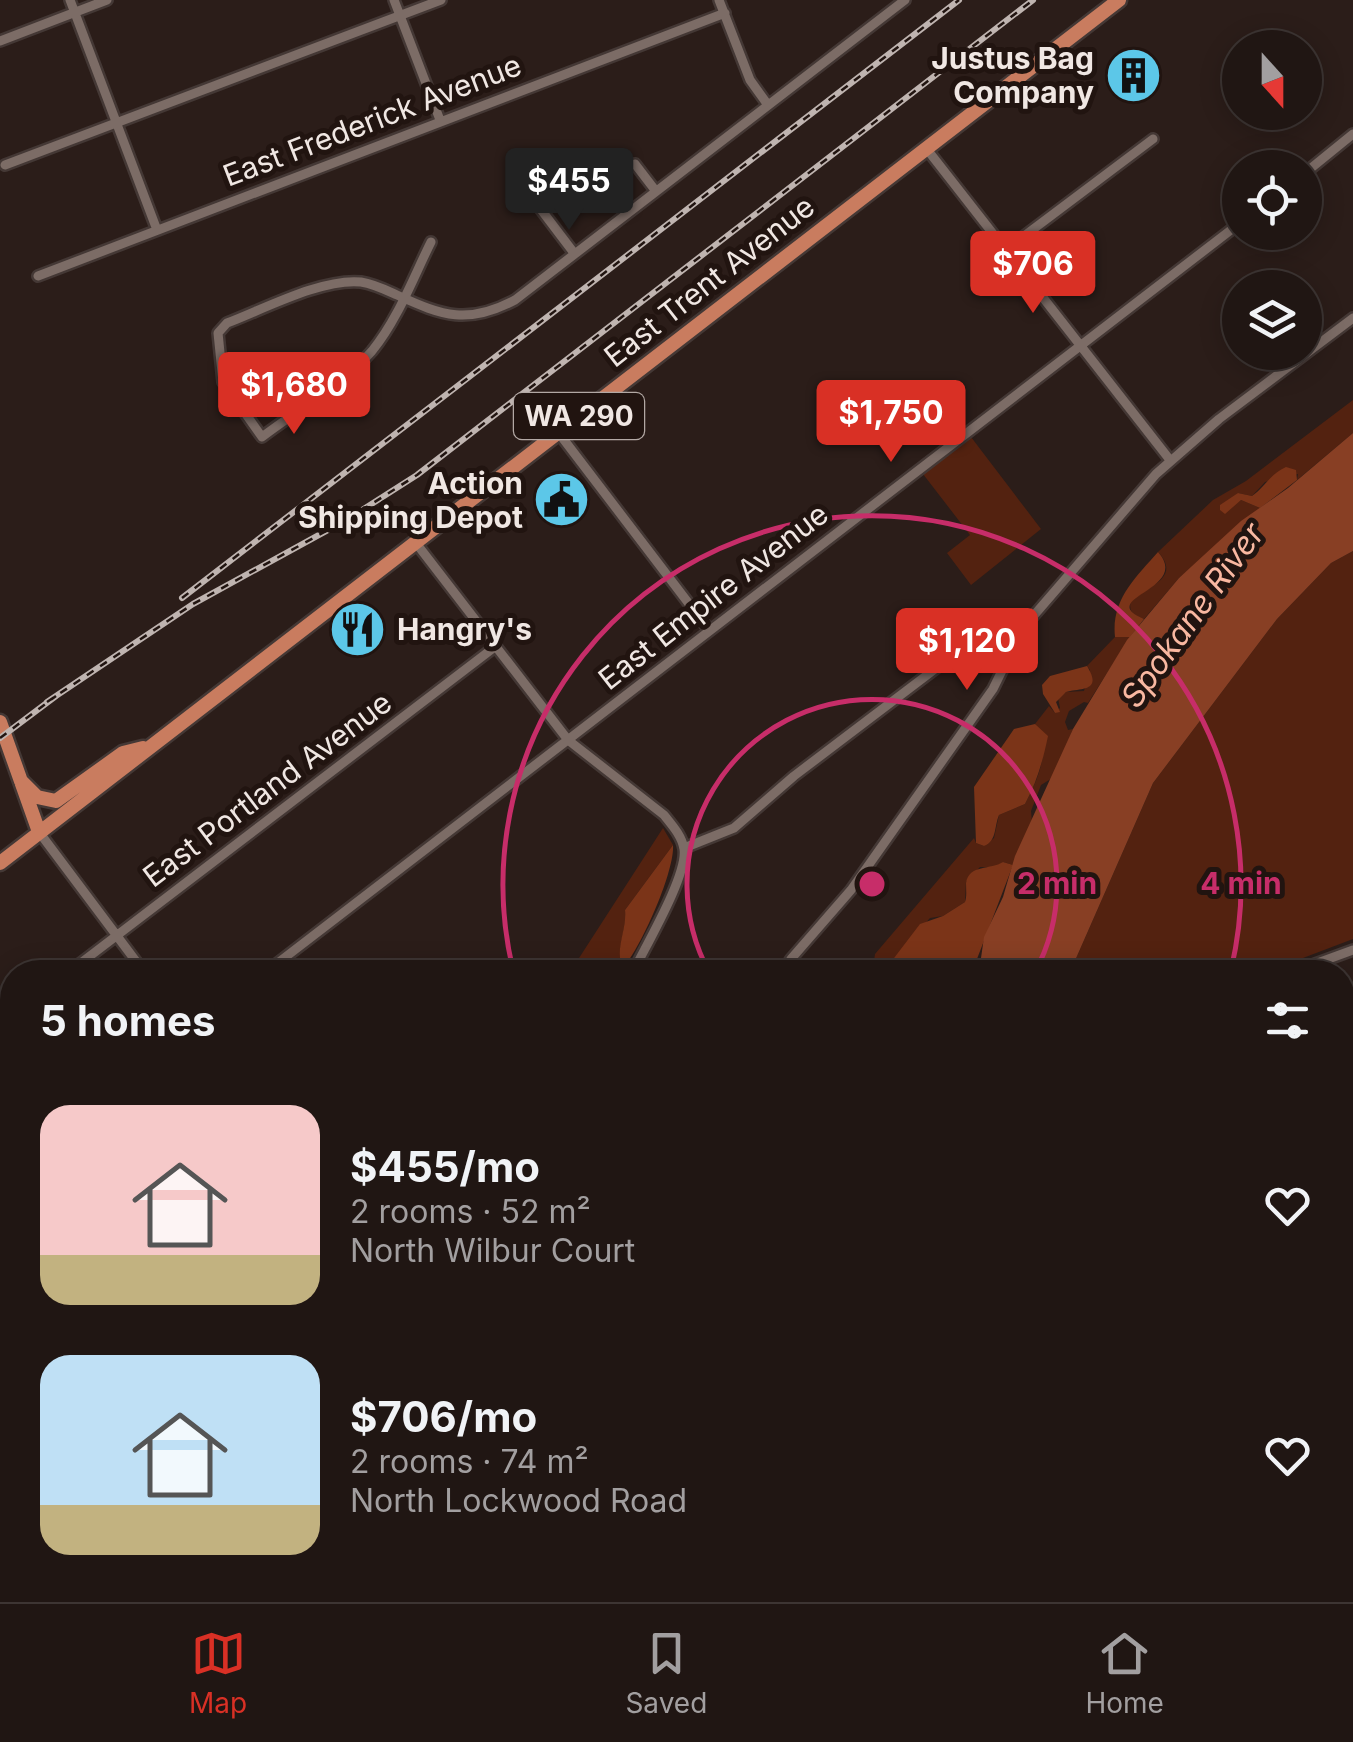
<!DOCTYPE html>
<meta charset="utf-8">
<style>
:root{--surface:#201613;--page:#2d2321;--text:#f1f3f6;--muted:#a29fa0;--line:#3d3533;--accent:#d93025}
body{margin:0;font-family:Inter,sans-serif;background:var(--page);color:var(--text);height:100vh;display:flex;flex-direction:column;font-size:38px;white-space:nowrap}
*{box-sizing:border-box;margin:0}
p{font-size:32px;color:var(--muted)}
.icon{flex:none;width:55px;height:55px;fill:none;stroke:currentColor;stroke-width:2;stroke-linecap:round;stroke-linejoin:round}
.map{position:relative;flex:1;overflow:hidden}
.side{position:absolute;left:0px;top:960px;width:1355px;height:642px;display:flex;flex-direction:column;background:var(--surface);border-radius:40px 40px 0 0;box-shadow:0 5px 25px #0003,0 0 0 2px var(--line)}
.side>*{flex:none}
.needle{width:65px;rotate:159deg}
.buttons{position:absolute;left:1222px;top:30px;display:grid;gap:20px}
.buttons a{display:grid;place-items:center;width:100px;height:100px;border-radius:50%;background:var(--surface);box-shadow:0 5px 25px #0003,0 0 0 2px var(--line);font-size:50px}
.price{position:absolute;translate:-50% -85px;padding:0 22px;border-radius:10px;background:var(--accent);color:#fff;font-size:32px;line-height:65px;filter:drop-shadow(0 2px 5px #0008)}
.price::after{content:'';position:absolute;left:50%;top:60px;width:30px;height:22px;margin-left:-15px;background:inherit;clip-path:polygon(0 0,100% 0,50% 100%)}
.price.selected{background:#222;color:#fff}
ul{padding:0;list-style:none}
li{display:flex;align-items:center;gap:30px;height:250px;padding:0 40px}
li span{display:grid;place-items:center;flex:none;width:280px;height:200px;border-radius:30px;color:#555}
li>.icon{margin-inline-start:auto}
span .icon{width:120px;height:120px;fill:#fffc;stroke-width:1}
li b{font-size:42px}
h2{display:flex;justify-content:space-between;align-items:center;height:120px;padding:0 40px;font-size:42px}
.tab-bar{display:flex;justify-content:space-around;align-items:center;height:140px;border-top:2px solid var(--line);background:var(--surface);font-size:28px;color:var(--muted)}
.tab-bar a{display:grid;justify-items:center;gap:5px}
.tab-bar .selected{color:var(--accent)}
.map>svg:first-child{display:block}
.green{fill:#532210}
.forest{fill:#7b3418}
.water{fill:#883f24}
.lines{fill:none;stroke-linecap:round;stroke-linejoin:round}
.street-casing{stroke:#443835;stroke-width:14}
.secondary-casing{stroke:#443835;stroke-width:18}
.primary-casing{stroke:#443835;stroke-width:19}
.street{stroke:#7c6c66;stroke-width:9}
.secondary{stroke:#a27462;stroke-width:12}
.primary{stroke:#c97c5f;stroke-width:14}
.rail-casing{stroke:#bfb4b0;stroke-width:6}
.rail{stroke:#211410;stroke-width:2.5;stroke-dasharray:8;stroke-linecap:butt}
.ring{fill:none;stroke:#c72d69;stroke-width:5}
.labels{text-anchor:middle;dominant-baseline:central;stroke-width:10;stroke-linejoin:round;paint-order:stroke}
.shield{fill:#211410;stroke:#b2a8a4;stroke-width:2.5}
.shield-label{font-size:28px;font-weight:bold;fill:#f0e7e3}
.poi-label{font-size:30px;font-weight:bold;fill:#f0e7e3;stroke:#211410;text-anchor:end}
.street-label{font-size:30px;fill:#f0e7e3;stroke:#211410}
.water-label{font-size:32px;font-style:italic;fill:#f9b8a1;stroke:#211410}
.centre{fill:#c72d69;stroke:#211410;stroke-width:5}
.ring-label{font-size:30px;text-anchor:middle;font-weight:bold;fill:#c72d69;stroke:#211410;stroke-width:10;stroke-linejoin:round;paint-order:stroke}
</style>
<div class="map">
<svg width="1353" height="1602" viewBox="0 0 1353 1602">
<rect width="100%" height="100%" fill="#2b1d19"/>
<path class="green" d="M1353,400V433L1297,480L1298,474L1265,482L1252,496L1238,493L1234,504L1241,500L1260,508L1179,578L1144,619C1133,615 1128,612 1131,600C1145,587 1183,579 1158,552L1213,500L1246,481Z
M971,437L1041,529L971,585L947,553L970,535L923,474Z
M1353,551V939L1266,972H1070L1153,783L1277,619L1331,563Z
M1122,635L1130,637L1088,703L1084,702L1069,711L1065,722L1068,730L1073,729L1054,777L1041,785L1031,811L1032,822L1013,865L1003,862L998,867H980L966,882L965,902L943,916L930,918L891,962L877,971L860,972L874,961L875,954L974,838L976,843L984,846L994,838L999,815L1025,804C1037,781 1053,747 1035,724L1049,706L1055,713L1060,708L1058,698L1066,692L1084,691L1090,670L1087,666L1115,637Z
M663,828L673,845L625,910C627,931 615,948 623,968L627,965L623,972H606L596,967L585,972H570Z
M1342,1058H1353V1182L1343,1174Z
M1342,1237L1353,1244V1353L1343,1346Z
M0,1368L12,1374V1590H392L414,1602H0Z"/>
<path class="forest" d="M1286,467L1296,470L1297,480L1260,508L1241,500L1225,514L1220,510V505L1238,493L1252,496C1265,487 1270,474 1286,467Z
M1158,552C1192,590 1094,598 1144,619L1130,637H1115C1111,600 1135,578 1158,552Z
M1087,666C1103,692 1081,688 1066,692L1056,702L1060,712L1055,713L1043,694L1042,685L1050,676Z
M1035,724L1048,736C1043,760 1037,782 1025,804L999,815C994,827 997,841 984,846L976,843L974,787L1014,729Z
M673,845C675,871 641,948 623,968C614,950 627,930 625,910Z
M1003,862L1013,865L972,972H868L891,962L920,924L943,916L965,902C967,896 966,890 966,883C969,864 991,870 1003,862Z
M990,1590H1118L1117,1602H989Z"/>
<path class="water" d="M1353,433V551L1331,563L1277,619L1153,783L1070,972H979L984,937L1003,897L1015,856L1073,729L1127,640L1179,578L1241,521L1288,488Z
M392,1590H900L897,1602H414Z"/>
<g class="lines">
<defs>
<path id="street" d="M70,0L157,230
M394,0L440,120
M719,0L750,80L768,105
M0,41L107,0
M926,148L1170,460
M635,164L655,190
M5,165L441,0
M1305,173L1353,134
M536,203L574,253
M431,242C413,278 398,319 372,351C344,383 296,411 262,437L223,382L218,333L227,323C264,309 322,278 361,282C374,284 386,290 397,295C443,316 468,325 515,300L905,0
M1007,249L1153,139
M38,276L725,13
M558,432L709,630
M416,543L568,740L664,815C672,825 682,836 684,849C688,875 645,947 633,972
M39,832L144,972
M684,848L734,828L794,776L993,625L1023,628
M69,972L496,646
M266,972L1240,223
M783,972L791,959L851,890L993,689L1023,628L1156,474L1219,419L1353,318
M1293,972L1353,950
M0,1026L12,1016
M1342,1195H1353
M1342,1231L1353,1237"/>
<path id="secondary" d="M1342,1050H1353
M942,1602L944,1590"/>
<path id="primary" d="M0,722L39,832
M21,781L37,797L56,801L123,753L143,748
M0,863L1119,0"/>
</defs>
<use href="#street" class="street-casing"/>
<use href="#secondary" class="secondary-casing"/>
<use href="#primary" class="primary-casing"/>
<use href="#street" class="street"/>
<use href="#secondary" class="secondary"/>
<use href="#primary" class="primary"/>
<defs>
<path id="rail" d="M182,598L959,0
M47,702L193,604L348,519L417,475L1033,0
M0,738L56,696"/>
</defs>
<use href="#rail" class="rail-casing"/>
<use href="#rail" class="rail"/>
</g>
<g class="ring">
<path d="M709 972A185 185 0 1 1 1035 972"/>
<path d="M513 970A369 369 0 1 1 1231 970"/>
</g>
<defs>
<symbol id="building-disc" viewBox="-11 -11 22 22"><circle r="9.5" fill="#5cc7e8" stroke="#211410"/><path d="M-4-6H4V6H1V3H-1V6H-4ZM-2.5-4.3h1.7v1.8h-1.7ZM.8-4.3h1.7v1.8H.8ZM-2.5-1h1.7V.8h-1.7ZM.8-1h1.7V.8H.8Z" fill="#111"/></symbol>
<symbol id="civic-disc" viewBox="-11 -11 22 22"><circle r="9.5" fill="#5cc7e8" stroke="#211410"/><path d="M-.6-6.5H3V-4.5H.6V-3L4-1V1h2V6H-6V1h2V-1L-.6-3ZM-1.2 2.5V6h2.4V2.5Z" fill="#111"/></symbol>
<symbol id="restaurant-disc" viewBox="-11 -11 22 22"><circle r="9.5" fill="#5cc7e8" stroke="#211410"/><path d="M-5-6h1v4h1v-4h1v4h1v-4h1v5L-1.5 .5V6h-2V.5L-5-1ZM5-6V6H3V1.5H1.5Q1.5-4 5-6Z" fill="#111"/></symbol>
</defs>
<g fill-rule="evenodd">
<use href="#building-disc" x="1102" y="44" width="63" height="63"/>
<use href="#civic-disc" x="530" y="468" width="63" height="63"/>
<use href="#restaurant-disc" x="326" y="598" width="63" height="63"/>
</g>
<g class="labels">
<rect class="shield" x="514" y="393" width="130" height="46" rx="8"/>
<g class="shield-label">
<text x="579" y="416">WA 290</text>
</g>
<g class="poi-label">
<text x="1094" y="58">Justus Bag<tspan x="1094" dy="34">Company</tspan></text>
<text x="523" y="483">Action<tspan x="523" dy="34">Shipping Depot</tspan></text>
<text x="397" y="629" text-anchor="start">Hangry's</text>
</g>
<g class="street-label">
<text transform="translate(372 120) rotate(-21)">East Frederick Avenue</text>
<text transform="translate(709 281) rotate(-38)">East Trent Avenue</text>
<text transform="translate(713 596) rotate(-38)">East Empire Avenue</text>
<text transform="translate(267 789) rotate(-37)">East Portland Avenue</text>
</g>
<g class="water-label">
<text transform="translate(1192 615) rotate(-54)">Spokane River</text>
</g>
</g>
<circle cx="872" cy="884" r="15" class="centre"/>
<g class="ring-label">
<text x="1057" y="894">2 min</text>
<text x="1241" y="894">4 min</text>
</g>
</svg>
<div class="buttons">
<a><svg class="needle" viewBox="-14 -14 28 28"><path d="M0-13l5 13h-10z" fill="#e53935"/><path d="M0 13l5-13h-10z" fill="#a29fa0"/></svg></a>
<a><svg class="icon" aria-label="locate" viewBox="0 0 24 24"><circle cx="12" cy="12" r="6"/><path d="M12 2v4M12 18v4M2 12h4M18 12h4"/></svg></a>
<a><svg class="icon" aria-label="layers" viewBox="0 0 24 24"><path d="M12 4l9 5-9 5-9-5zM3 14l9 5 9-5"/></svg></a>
</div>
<b class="price selected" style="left:569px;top:233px">$455</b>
<b class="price" style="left:1033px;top:316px">$706</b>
<b class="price" style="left:294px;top:437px">$1,680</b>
<b class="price" style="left:891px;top:465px">$1,750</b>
<b class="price" style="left:967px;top:693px">$1,120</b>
<section class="side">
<h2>5 homes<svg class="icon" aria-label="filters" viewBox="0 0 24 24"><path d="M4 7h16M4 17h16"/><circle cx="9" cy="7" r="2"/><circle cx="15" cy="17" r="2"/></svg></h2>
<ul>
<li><span style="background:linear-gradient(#f6c9c9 75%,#c2b280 0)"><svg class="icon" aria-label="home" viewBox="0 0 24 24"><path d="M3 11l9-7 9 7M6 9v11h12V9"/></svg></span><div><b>$455/mo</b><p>2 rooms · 52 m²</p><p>North Wilbur Court</p></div><svg class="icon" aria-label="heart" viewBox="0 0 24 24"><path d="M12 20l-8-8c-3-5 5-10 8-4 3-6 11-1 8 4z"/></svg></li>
<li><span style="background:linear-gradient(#bfe0f5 75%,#c2b280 0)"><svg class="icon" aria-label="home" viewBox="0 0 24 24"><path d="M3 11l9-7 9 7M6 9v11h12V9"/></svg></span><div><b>$706/mo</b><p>2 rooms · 74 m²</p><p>North Lockwood Road</p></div><svg class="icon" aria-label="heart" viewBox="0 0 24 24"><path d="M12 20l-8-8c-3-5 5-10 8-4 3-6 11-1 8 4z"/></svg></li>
</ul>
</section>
</div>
<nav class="tab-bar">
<a class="selected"><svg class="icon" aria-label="map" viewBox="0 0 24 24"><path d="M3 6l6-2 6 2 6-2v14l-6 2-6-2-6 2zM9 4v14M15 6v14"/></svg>Map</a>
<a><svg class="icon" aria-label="saved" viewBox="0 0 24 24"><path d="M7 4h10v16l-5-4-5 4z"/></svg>Saved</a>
<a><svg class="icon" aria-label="home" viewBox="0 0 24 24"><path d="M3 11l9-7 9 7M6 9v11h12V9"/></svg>Home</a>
</nav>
